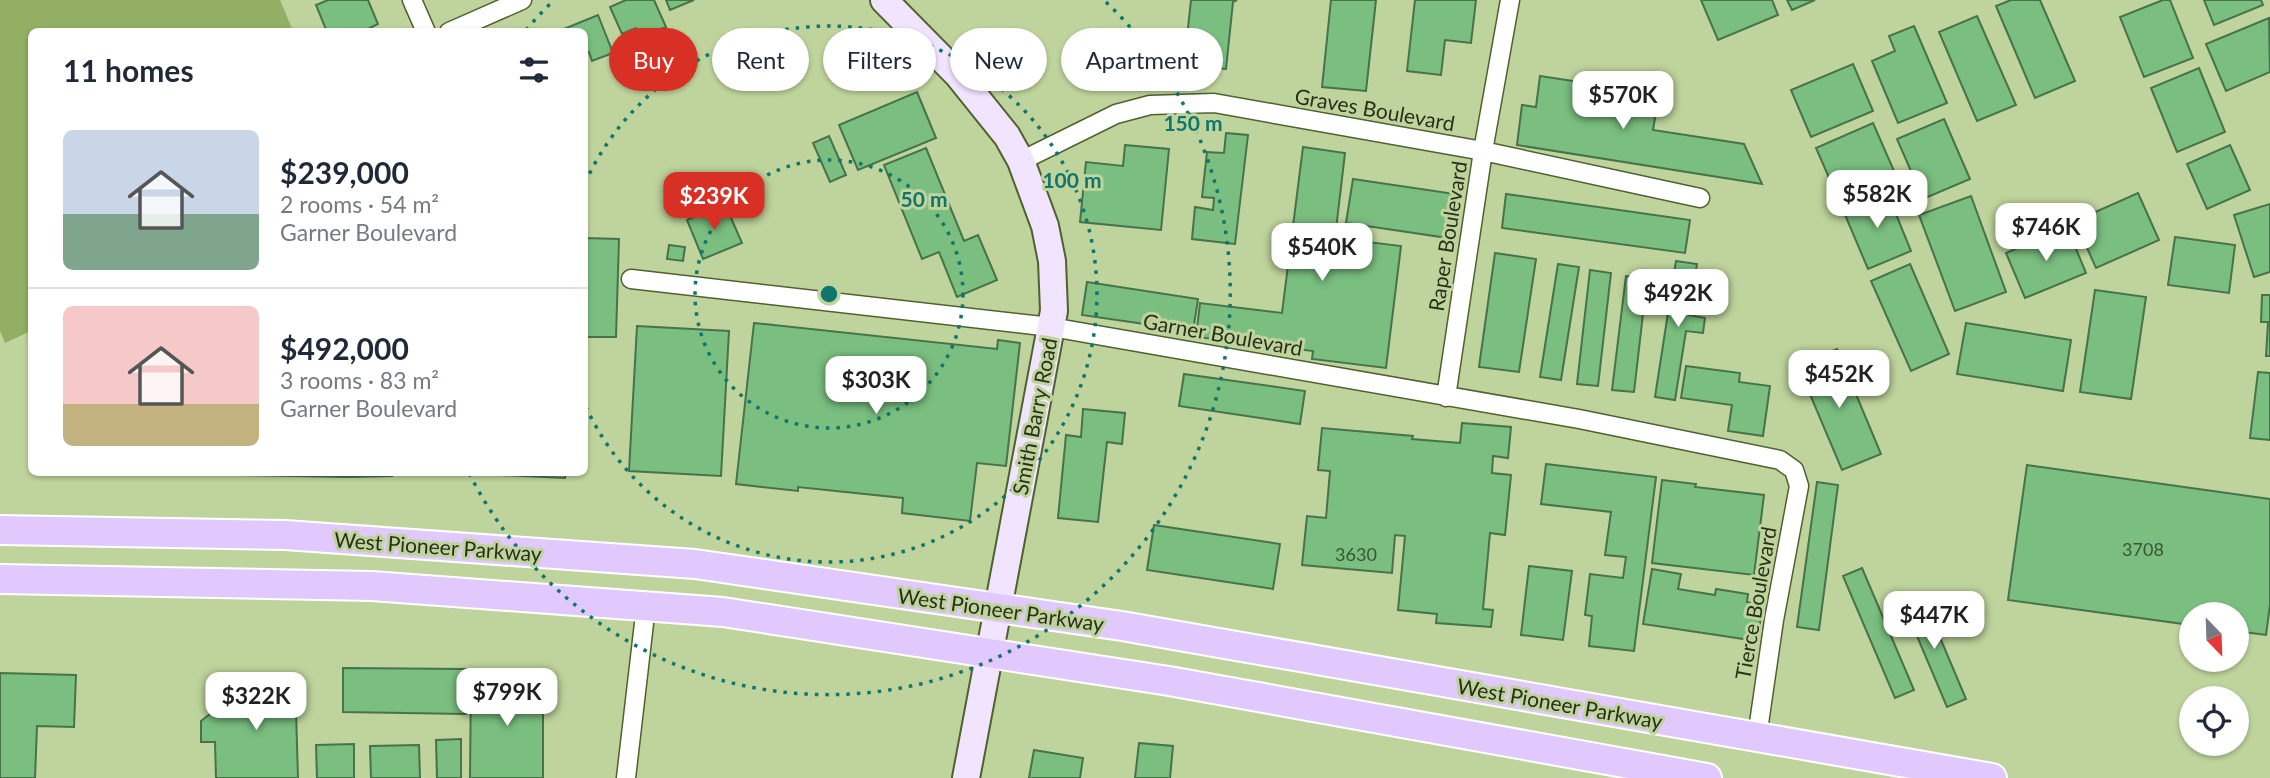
<!DOCTYPE html>
<meta charset="utf-8">
<style>
:root{--surface:#fff;--page:#f6f6f7;--text:#1f2937;--muted:#747a83;--line:#e0e1e3;--accent:#d93025}
body{margin:0;font-family:Lato,sans-serif;background:var(--page);color:var(--text);height:100vh;display:flex;flex-direction:column;font-size:26px;white-space:nowrap}
*{box-sizing:border-box;margin:0}
p{font-size:23px;color:var(--muted)}
.icon{flex:none;width:38px;height:38px;fill:none;stroke:currentColor;stroke-width:2;stroke-linecap:round;stroke-linejoin:round}
.map{position:relative;flex:1;overflow:hidden}
.side{position:absolute;left:28px;top:28px;width:560px;height:448px;display:flex;flex-direction:column;background:var(--surface);border-radius:10px;box-shadow:0 2px 5px #0004}
.side>*{flex:none}
.top-card{position:absolute;left:609px;top:28px;width:665px;height:63px;display:flex;gap:14px}
.needle{width:46px;rotate:157deg}
.controls{position:absolute;left:2179px;top:602px;display:grid;gap:14px}
.controls a{display:grid;place-items:center;width:70px;height:70px;border-radius:50%;background:var(--surface);box-shadow:0 2px 5px #0004;font-size:35px}
.price{position:absolute;translate:-50% -60px;padding:0 16px;border-radius:14px;background:#fff;color:#222;font-size:23px;line-height:46px;filter:drop-shadow(0 2px 4px #0008)}
.price::after{content:'';position:absolute;left:50%;top:42px;width:21px;height:16px;margin-left:-10px;background:inherit;clip-path:polygon(0 0,100% 0,50% 100%)}
.price.selected{background:var(--accent);color:#fff}
ul{padding:0;list-style:none}
li{display:flex;align-items:center;gap:21px;height:175px;padding:0 35px}
li+li{border-top:2px solid var(--line)}
li span{display:grid;place-items:center;flex:none;width:196px;height:140px;border-radius:10px;color:#555}
li>.icon{margin-inline-start:auto}
span .icon{width:84px;height:84px;fill:#fffc;stroke-width:1}
li b{font-size:30px}
h2{display:flex;justify-content:space-between;align-items:center;height:84px;padding:0 35px;font-size:30px}
.pill{padding:0 24px;border-radius:32px;background:var(--surface);box-shadow:0 2px 5px #0004;font-size:24px;line-height:63px}
.pill.selected{background:var(--accent);color:#fff}
.map>svg:first-child{display:block}
.green{fill:#93af64}
.building{fill:#7abf7f;stroke:#47724a;stroke-width:2}
.lines{fill:none;stroke-linecap:round;stroke-linejoin:round}
.street-casing{stroke:#4f612e;stroke-width:21}
.secondary-casing{stroke:#4f612e;stroke-width:30}
.primary-casing{stroke:#fff;stroke-width:32}
.street{stroke:#fff;stroke-width:18}
.secondary{stroke:#f1e4fe;stroke-width:26}
.primary{stroke:#e2c9fd;stroke-width:28}
.ring{fill:none;stroke:#0f766e;stroke-width:3.5;stroke-dasharray:3.5 7}
.labels{text-anchor:middle;dominant-baseline:central;stroke-width:6;stroke-linejoin:round;paint-order:stroke}
.number-label{font-size:18px;fill:#3c5433}
.street-label{font-size:21px;fill:#28301a;stroke:#bed49c}
.centre{fill:#0f766e;stroke:#bed49c;stroke-width:3.5}
.ring-label{font-size:21px;text-anchor:middle;font-weight:bold;fill:#0f766e;stroke:#bed49c;stroke-width:6;stroke-linejoin:round;paint-order:stroke}
</style>
<div class="map">
<svg width="2270" height="778" viewBox="0 0 2270 778">
<rect width="100%" height="100%" fill="#bed49c"/>
<path class="green" d="M0,0H280L293,31L32,32L31,331L5,343L0,331Z"/>
<path class="building" d="M328,0H368L378,24L362,32H327L316,5Z
M626,0H654L666,27L640,37L636,28L622,34L610,7Z
M666,0H694L670,10Z
M1191,0H1237L1233,2L1226,69L1184,65Z
M1331,0H1376L1366,91L1322,87Z
M1415,0H1476L1471,43L1445,40L1441,75L1407,71Z
M1701,0H1772L1778,15L1718,40Z
M1787,0H1815L1792,10Z
M2011,0H2040L2075,81L2035,98L1996,6Z
M2163,0H2170L2193,58L2144,77L2120,17Z
M2204,0H2261L2263,5L2214,25Z
M598,15L613,53L592,61L589,52L584,54V32L559,31Z
M1977,16L2016,105L1977,121L1939,32Z
M2269,18L2270,72L2226,91L2206,44Z
M1914,26L1947,103L1898,123L1872,61L1895,51L1889,36Z
M1853,64L1873,111L1811,137L1791,90Z
M2199,68L2225,132L2177,152L2151,88Z
M1540,76L1659,94L1653,130L1744,144L1762,184L1517,145L1522,105L1536,107Z
M917,92L936,138L858,170L839,125Z
M1944,119L1970,179L1923,199L1897,139Z
M1873,123L1894,171L1837,196L1816,148Z
M1226,133L1248,135L1235,244L1192,239L1195,207L1213,210L1214,198L1202,197L1207,152L1224,153Z
M829,136L846,175L830,182L813,143Z
M1125,145L1169,149L1161,230L1080,222L1086,162L1123,166Z
M2230,145L2250,190L2207,209L2187,164Z
M1303,147L1345,153L1335,238L1401,246L1386,368L1312,359L1313,351L1196,337L1200,303L1282,313Z
M926,148L964,241L978,235L997,280L957,297L939,252L922,259L884,165Z
M1353,179L1455,194L1448,238L1346,223Z
M1887,192L1911,251L1868,269L1843,210Z
M2138,193L2159,240L2096,268L2075,221Z
M1506,194L1690,220L1685,253L1502,228Z
M1971,196L2006,292L1955,311L1919,215Z
M725,204L742,243L703,259L687,220Z
M2270,204V272L2254,277L2234,215Z
M2067,227L2086,273L2025,298L2006,253Z
M2175,237L2235,245L2229,293L2168,285Z
M585,238L619,239L616,337H584Z
M669,245L685,247L683,261L667,259Z
M1495,253L1536,259L1519,372L1479,367Z
M1676,261L1697,264L1689,315L1705,318L1703,333L1686,331L1675,400L1655,397Z
M1558,264L1579,267L1561,380L1540,377Z
M1910,264L1949,354L1911,371L1871,281Z
M1590,270L1611,273L1598,386L1577,384Z
M1626,276L1647,279L1634,392L1612,390Z
M1087,282L1198,299L1193,331L1082,315Z
M2095,290L2146,297L2131,399L2080,392Z
M2262,295H2270V356H2266L2268,322H2261Z
M754,323L997,349L998,340L1020,343L1006,466L977,463L970,521L902,513L903,498L798,487V491L736,484Z
M1966,323L2071,340L2063,391L1957,374Z
M637,326L729,331L721,476L629,471Z
M1837,349L1881,454L1842,470L1798,366Z
M1686,366L1740,373L1739,382L1770,386L1763,436L1728,431L1732,405L1681,398Z
M2258,372L2270,373V440L2250,438Z
M1184,374L1305,391L1300,424L1179,406Z
M1083,409L1125,413L1122,444L1107,442L1098,522L1058,518L1066,435L1081,437Z
M1462,423L1511,427L1508,458L1493,456L1492,473L1511,475L1505,535L1490,533L1483,609L1493,610L1491,627L1436,623L1437,614L1398,610L1405,536L1395,535L1392,573L1302,565L1307,516L1326,518L1330,471L1318,470L1322,428L1413,436L1412,439L1460,443Z
M1546,464L1656,477L1634,651L1589,646L1592,616L1585,615L1590,574L1623,578L1626,557L1605,555L1611,512L1541,504Z
M2027,465L2270,499V605L2266,635L2236,631V614H2191V625L2008,600Z
M181,472H392V476L349,477L182,474Z
M438,472H566L565,478Z
M1662,480L1696,484L1695,487L1764,495L1754,575L1652,563Z
M1817,482L1838,485L1819,630L1797,627Z
M1154,525L1280,544L1273,589L1147,570Z
M1529,566L1572,571L1563,640L1521,635Z
M1862,568L1914,690L1895,698L1843,576Z
M1652,569L1681,574L1678,589L1715,595L1716,589L1748,594L1747,602L1763,605L1757,641L1643,624Z
M1922,595L1966,699L1947,707L1903,603Z
M343,668L466,669V714L343,712Z
M0,673L76,675L74,727L37,726L35,778H0Z
M295,677L298,778H216L215,742H201V721L257,678Z
M471,678L543,679V778H470Z
M461,739V778H437L436,740Z
M1139,743L1173,746L1170,778H1135Z
M354,744V778H317L316,745Z
M419,745L420,778H371L370,746Z
M1034,750L1083,758L1080,778H1029Z"/>
<g class="lines">
<defs>
<path id="street" d="M412,0L426,32
M449,32L522,0
M1021,161L1116,114L1150,105L1214,103L1483,151L1700,198
M631,279L1051,327L1579,419L1780,460L1794,470L1799,486L1774,620L1757,737
M1446,397L1483,151L1510,0
M626,778L646,606"/>
<path id="secondary" d="M884,0L958,75L1007,136L1021,161L1045,226L1052,261L1054,311L966,778"/>
<path id="primary" d="M0,530L285,535L695,564L1122,626L1992,778
M0,579L372,586L723,612L1169,681L1707,778"/>
</defs>
<use href="#street" class="street-casing"/>
<use href="#secondary" class="secondary-casing"/>
<use href="#primary" class="primary-casing"/>
<use href="#street" class="street"/>
<use href="#secondary" class="secondary"/>
<use href="#primary" class="primary"/>
</g>
<g class="ring">
<circle cx="829" cy="294" r="134"/>
<path d="M585 183A268 268 0 1 1 585 405"/>
<path d="M526 30A402 402 0 0 1 552 2M1106 2A402 402 0 1 1 469 473"/>
</g>
<g class="labels">
<g class="number-label">
<text x="2143" y="549">3708</text>
<text x="1356" y="554">3630</text>
</g>
<g class="street-label">
<text transform="translate(1375 109) rotate(10)">Graves Boulevard</text>
<text transform="translate(1447 236) rotate(-81)">Raper Boulevard</text>
<text transform="translate(1223 334) rotate(10)">Garner Boulevard</text>
<text transform="translate(1034 416) rotate(-79)">Smith Barry Road</text>
<text transform="translate(438 546) rotate(4)">West Pioneer Parkway</text>
<text transform="translate(1755 603) rotate(-80)">Tierce Boulevard</text>
<text transform="translate(1001 609) rotate(8)">West Pioneer Parkway</text>
<text transform="translate(1560 703) rotate(10)">West Pioneer Parkway</text>
</g>
</g>
<circle cx="829" cy="294" r="10" class="centre"/>
<g class="ring-label">
<text x="1193" y="131">150 m</text>
<text x="1072" y="188">100 m</text>
<text x="924" y="207">50 m</text>
</g>
</svg>
<div class="controls">
<a><svg class="needle" viewBox="-14 -14 28 28"><path d="M0-13l5 13h-10z" fill="#e53935"/><path d="M0 13l5-13h-10z" fill="#747a83"/></svg></a>
<a><svg class="icon" aria-label="locate" viewBox="0 0 24 24"><circle cx="12" cy="12" r="6"/><path d="M12 2v4M12 18v4M2 12h4M18 12h4"/></svg></a>
</div>
<b class="price" style="left:1623px;top:131px">$570K</b>
<b class="price" style="left:1877px;top:230px">$582K</b>
<b class="price selected" style="left:714px;top:232px">$239K</b>
<b class="price" style="left:2046px;top:263px">$746K</b>
<b class="price" style="left:1322px;top:283px">$540K</b>
<b class="price" style="left:1678px;top:329px">$492K</b>
<b class="price" style="left:1839px;top:410px">$452K</b>
<b class="price" style="left:876px;top:416px">$303K</b>
<b class="price" style="left:1934px;top:651px">$447K</b>
<b class="price" style="left:507px;top:728px">$799K</b>
<b class="price" style="left:256px;top:732px">$322K</b>
<div class="top-card">
<a class="pill selected">Buy</a>
<a class="pill">Rent</a>
<a class="pill">Filters</a>
<a class="pill">New</a>
<a class="pill">Apartment</a>
</div>
<section class="side">
<h2>11 homes<svg class="icon" aria-label="filters" viewBox="0 0 24 24"><path d="M4 7h16M4 17h16"/><circle cx="9" cy="7" r="2"/><circle cx="15" cy="17" r="2"/></svg></h2>
<ul>
<li><span style="background:linear-gradient(#c9d6e8 60%,#7fa58c 0)"><svg class="icon" aria-label="home" viewBox="0 0 24 24"><path d="M3 11l9-7 9 7M6 9v11h12V9"/></svg></span><div><b>$239,000</b><p>2 rooms · 54 m²</p><p>Garner Boulevard</p></div></li>
<li><span style="background:linear-gradient(#f6c9c9 70%,#c2b280 0)"><svg class="icon" aria-label="home" viewBox="0 0 24 24"><path d="M3 11l9-7 9 7M6 9v11h12V9"/></svg></span><div><b>$492,000</b><p>3 rooms · 83 m²</p><p>Garner Boulevard</p></div></li>
</ul>
</section>
</div>
